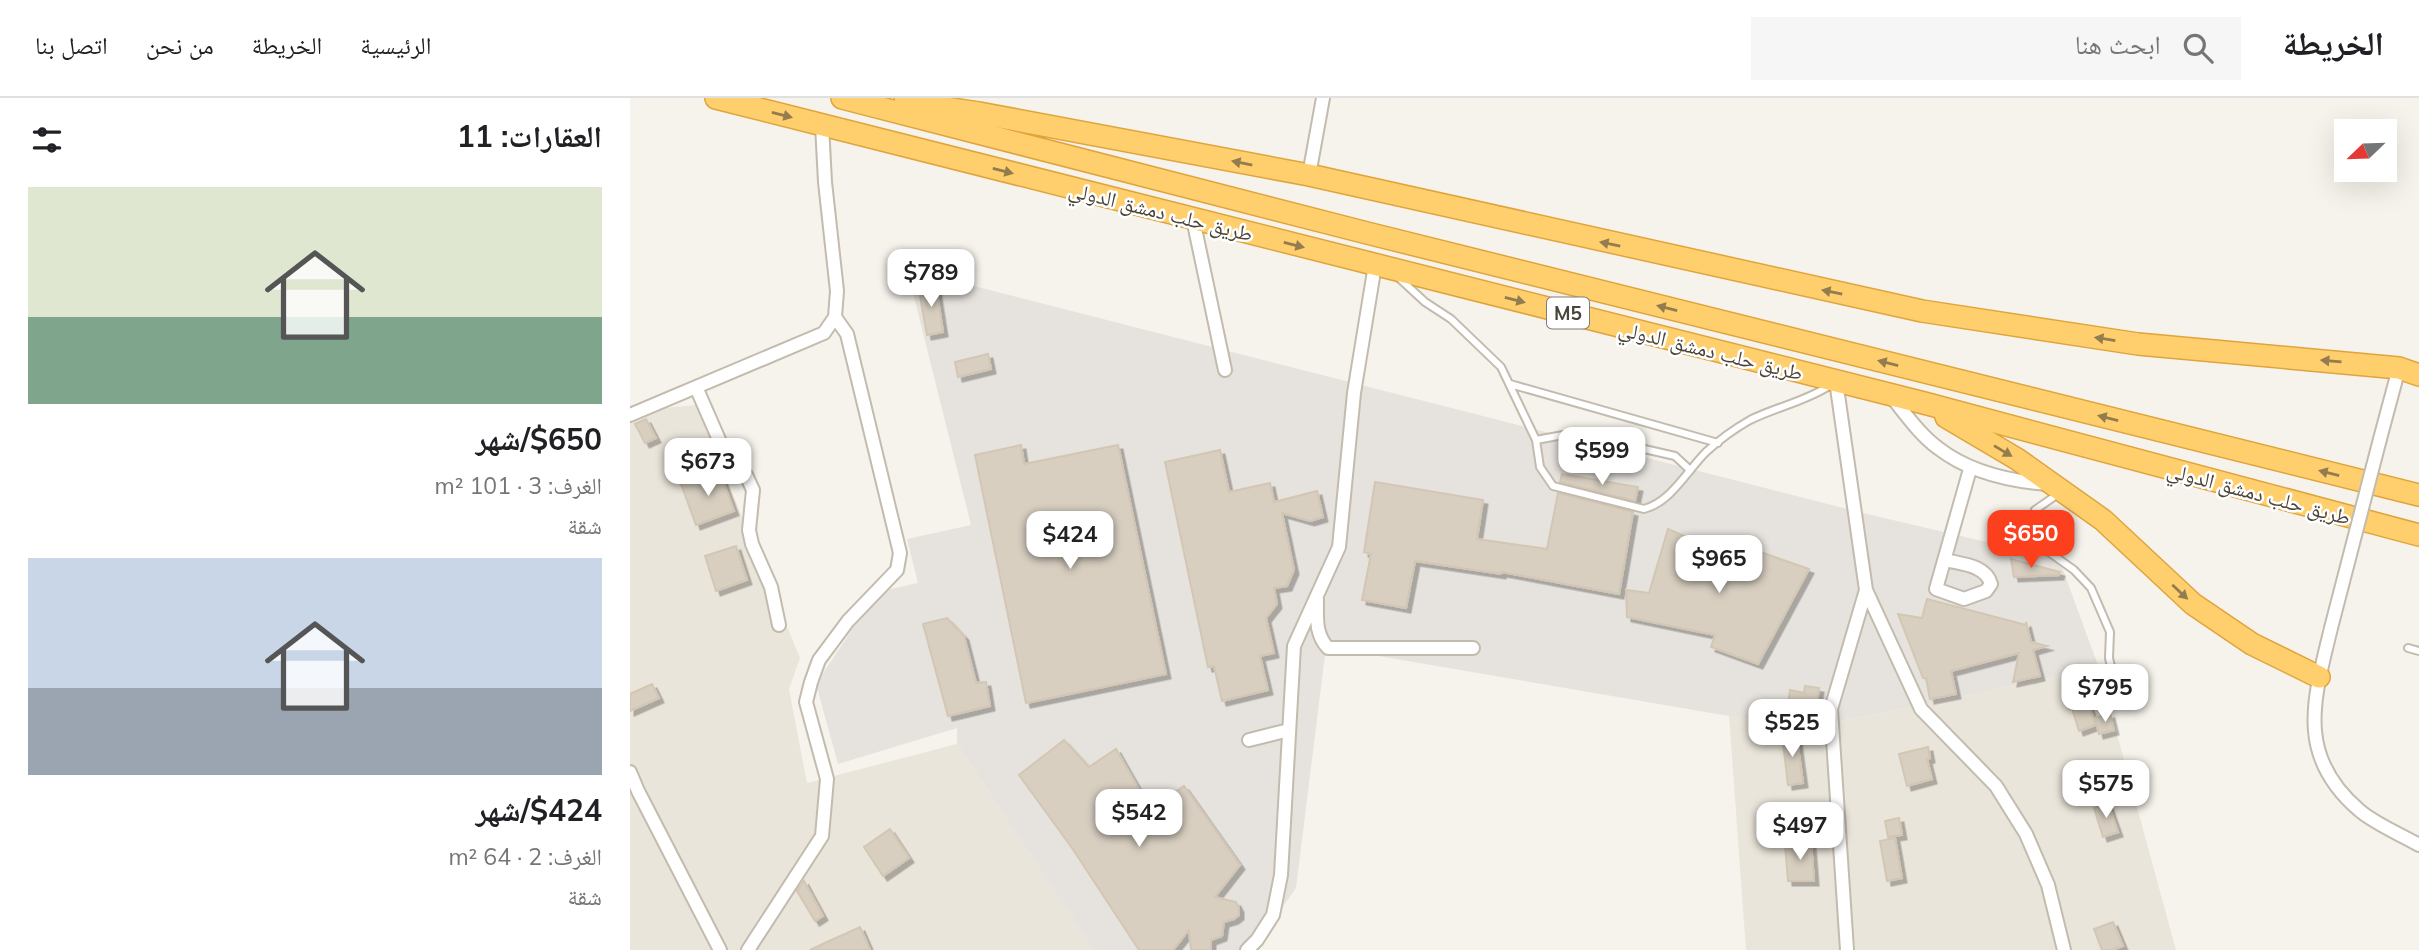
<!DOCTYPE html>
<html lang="ar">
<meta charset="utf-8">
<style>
:root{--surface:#fff;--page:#f6f6f6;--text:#202124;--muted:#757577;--line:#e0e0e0;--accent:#fc3f1d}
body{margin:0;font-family:Mulish,"Noto Naskh Arabic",sans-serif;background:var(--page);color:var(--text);direction:rtl;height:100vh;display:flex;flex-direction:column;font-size:26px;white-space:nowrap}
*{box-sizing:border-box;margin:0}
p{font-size:23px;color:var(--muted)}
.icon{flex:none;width:38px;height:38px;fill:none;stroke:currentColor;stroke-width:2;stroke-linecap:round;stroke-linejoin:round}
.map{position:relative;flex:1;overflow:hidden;direction:ltr}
.side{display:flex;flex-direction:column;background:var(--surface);width:630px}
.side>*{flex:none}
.needle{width:46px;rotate:247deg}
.fabs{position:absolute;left:1704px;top:21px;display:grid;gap:14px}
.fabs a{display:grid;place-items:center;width:63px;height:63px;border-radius:0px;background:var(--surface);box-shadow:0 7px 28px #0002;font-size:35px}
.price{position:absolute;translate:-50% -60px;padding:0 16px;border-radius:14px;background:#fff;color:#222;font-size:23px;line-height:46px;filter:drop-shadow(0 2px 4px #0008)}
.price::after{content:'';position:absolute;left:50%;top:42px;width:21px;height:16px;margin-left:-10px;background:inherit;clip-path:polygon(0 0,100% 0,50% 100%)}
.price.active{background:var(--accent);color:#fff}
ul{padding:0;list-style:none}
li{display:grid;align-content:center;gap:14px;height:371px;padding:0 28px}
li span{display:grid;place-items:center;height:217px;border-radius:0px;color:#555}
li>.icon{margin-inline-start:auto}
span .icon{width:126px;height:126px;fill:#fffc;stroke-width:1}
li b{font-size:30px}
h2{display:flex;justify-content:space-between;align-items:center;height:84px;padding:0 28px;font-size:30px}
header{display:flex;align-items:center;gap:42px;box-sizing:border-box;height:98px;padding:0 35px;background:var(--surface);border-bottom:2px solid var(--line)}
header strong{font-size:33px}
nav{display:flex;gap:38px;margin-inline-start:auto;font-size:24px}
.search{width:490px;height:63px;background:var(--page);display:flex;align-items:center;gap:18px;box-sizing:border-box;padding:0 24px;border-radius:0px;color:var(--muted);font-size:26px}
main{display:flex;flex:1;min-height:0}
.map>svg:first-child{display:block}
.residential{fill:#eae5da}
.industrial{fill:#e6e2dd}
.building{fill:#d8cfc1;stroke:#d3c7b4;stroke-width:2;filter:url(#shadow)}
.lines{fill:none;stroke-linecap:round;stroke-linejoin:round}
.lane-casing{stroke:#c2bbae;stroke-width:10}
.street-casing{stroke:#c2bbae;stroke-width:16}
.highway-casing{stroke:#e0a43c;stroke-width:24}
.lane{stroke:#fff;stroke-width:6}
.street{stroke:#fff;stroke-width:12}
.highway{stroke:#ffcf6e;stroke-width:21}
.street-bridge-casing{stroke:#c2bbae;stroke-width:16;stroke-linecap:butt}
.street-bridge{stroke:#fff;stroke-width:12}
.oneway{fill:#937c4e}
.labels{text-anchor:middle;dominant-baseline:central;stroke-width:5;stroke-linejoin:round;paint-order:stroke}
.shield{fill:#fff;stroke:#817c74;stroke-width:2}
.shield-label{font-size:19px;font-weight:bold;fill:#4b4439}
.street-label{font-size:21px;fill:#4b4439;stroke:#fff}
</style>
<header>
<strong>الخريطة</strong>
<div class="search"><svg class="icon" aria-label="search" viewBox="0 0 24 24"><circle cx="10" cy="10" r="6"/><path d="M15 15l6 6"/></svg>ابحث هنا</div>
<nav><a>الرئيسية</a><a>الخريطة</a><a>من نحن</a><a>اتصل بنا</a></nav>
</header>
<main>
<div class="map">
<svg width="1789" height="852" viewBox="0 0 1789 852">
<defs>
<filter id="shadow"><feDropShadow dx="4.5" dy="4.5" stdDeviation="0" flood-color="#0004"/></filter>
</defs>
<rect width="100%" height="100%" fill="#f6f3ec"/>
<path class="residential" d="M66,307L170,560L159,591L177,685L327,646L464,852H0V313Z
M1469,570L1546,852H1116L1099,618L1182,629Z"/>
<path class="industrial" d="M277,171L1233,415L1429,461L1469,570L1182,629L1099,618L696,549L666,790L622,852H464L327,646V630L208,666L186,586L247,494L288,485L277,441L341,427Z"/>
<path class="building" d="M288,187L306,189L313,234L297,237Z
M358,256L361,271L328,279L325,264Z
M16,321L26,340L15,345L5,326Z
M391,347L394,366L488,347L536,576L396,605L345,357Z
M590,352L599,394L640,385L644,404L687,393L693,419L680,423L652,415L664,472L657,488L644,490L647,506L636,520L644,555L630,558L638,592L592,603L584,568L578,569L535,364Z
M89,372L104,413L66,427L51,386Z
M932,376L1008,389L1005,403L930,384Z
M745,384L853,402L847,441L917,451L928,395L1003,414L989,496L872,474L871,476L785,463L776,510L732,502L741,456L734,454Z
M1038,431L1111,463L1116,449L1179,471L1128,566L1081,549L1085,537L997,519L996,492L1019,495Z
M106,448L117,482L86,493L75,458Z
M1381,461L1430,474L1429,477L1384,479Z
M1297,501L1396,527V524L1401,544L1417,548L1403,552L1410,578L1383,584L1389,555L1321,573L1326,596L1300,601L1296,580H1293L1268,516L1292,520Z
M317,520L334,538L346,585L356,584L360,608L318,618L293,526Z
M1468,582L1472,595L1456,600L1466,627L1449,633L1440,604L1435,606L1433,597Z
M22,586L29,600L0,613V596Z
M1175,588L1189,590L1185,620L1157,616L1160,592L1174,595Z
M1480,616L1484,632L1469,636L1465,620Z
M1166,634L1173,685L1158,687L1152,636Z
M434,642L459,669L486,651L512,697L515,695L524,709L554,688L610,767L585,799L606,804L609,810V817L604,821L594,824L592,838L581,842V852H561L559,832L543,852H509L442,750L389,677Z
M1298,649L1300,660L1297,661L1302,681L1277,688L1269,656Z
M1478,706L1488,734L1473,739L1464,710Z
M1269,720L1272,737L1258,739L1255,723Z
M260,731L279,760L253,778L234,749Z
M1265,740L1272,780L1257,783L1250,743Z
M1181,744L1184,783H1158L1155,747Z
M174,783L193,818L185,823L167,793Z
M1483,824L1493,848L1482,852H1472L1464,831Z
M230,829L240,852H180L197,844Z"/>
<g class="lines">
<defs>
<path id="lane" d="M769,180L795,204L821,221L871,269L906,342L910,369L923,388L1014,411C1041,404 1057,373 1076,354C1088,343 1106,330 1120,322C1146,309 1174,304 1199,288
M880,286L1088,345
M906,342L944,335L1045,358L1060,372
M1428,396L1405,412L1400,422L1399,433L1405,444L1444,472L1461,490L1480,534L1479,560L1488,598
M1778,550L1789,553"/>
<path id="street" d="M679,77L693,0
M563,121L595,272
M1206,283L1236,492L1201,611L1217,852
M66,289L97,360L116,377L123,392L119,432L122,446L141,489L149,527
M1260,297C1275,315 1289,336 1308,350C1339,374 1378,383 1417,386
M0,317L194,235L205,219L207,193L195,84L192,27
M1750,341L1769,270
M1315,462C1331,466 1356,467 1361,486L1356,493L1334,501L1306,491L1340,371
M1236,492L1291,611L1366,688L1396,736L1418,787L1434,852
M687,501C687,520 685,536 698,550H843
M1701,530C1684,601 1665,657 1729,712C1745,726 1770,736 1789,747
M619,642L659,632
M0,674L8,693L90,852
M118,852L192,738L197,681L176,604L181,584L189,562L218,523L267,472L270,455L217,236L205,219
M617,852L627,842L643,817L651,777L664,548L709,449L724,295L745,167"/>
<path id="highway" d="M86,0L1294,305L1789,437
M212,0L737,135L1789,397
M275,4L349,15L679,77L1292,213L1508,246L1769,270L1789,277
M1316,319L1387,361L1473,422L1563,506L1622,546L1689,579"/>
</defs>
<use href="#lane" class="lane-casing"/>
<use href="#street" class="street-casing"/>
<use href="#highway" class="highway-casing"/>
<use href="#lane" class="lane"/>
<use href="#street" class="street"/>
<use href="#highway" class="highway"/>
<defs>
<path id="street-bridge" d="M1701,530L1750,341"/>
</defs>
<use href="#street-bridge" class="street-bridge-casing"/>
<use href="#street-bridge" class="street-bridge"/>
</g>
<defs><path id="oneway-solid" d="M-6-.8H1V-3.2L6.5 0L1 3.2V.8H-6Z" transform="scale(1.75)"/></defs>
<g class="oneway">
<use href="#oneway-solid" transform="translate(152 17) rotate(14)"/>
<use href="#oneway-solid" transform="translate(612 65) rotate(-169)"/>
<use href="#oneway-solid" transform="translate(373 73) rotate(14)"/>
<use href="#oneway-solid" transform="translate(980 146) rotate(-168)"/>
<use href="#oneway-solid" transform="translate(664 147) rotate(14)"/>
<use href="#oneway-solid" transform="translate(1202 194) rotate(-168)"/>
<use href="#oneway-solid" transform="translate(885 202) rotate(14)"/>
<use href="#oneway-solid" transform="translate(1037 210) rotate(-166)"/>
<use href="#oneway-solid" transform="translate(1475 241) rotate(-171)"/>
<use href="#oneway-solid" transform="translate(1701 263) rotate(-175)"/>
<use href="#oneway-solid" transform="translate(1258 265) rotate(-166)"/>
<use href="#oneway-solid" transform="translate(1478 320) rotate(-166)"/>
<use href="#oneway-solid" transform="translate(1373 353) rotate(31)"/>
<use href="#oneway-solid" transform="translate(1699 375) rotate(-166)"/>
<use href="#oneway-solid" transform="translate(1550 494) rotate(43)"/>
</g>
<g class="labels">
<rect class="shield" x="917" y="199.5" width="42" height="31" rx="5"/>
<g class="shield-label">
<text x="938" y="215">M5</text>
</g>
<g class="street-label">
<text transform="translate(531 113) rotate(14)">طريق حلب دمشق الدولي</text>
<text transform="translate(1081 252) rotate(14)">طريق حلب دمشق الدولي</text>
<text transform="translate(1629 395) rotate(15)">طريق حلب دمشق الدولي</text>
</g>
</g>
</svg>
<div class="fabs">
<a><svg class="needle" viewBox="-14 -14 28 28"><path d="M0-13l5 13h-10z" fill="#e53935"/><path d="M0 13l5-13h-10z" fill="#757577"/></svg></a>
</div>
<b class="price" style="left:301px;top:211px">$789</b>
<b class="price" style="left:972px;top:389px">$599</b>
<b class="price" style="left:78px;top:400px">$673</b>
<b class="price active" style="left:1401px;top:472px">$650</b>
<b class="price" style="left:440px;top:473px">$424</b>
<b class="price" style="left:1089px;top:497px">$965</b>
<b class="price" style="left:1475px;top:626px">$795</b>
<b class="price" style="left:1162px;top:661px">$525</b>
<b class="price" style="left:1476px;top:722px">$575</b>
<b class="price" style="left:509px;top:751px">$542</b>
<b class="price" style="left:1170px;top:764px">$497</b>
</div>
<section class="side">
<h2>العقارات: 11<svg class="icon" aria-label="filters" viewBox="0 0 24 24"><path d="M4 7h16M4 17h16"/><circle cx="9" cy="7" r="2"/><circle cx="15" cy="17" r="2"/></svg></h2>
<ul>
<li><span style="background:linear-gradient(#dfe7d0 60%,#7fa58c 0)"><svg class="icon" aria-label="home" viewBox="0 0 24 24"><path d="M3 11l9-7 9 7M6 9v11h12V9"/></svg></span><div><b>$650/شهر</b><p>الغرف: 3 · 101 m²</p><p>شقة</p></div></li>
<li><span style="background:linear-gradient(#c9d6e8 60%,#9aa5b1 0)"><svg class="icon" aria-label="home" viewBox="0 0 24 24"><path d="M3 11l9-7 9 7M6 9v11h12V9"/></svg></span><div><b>$424/شهر</b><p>الغرف: 2 · 64 m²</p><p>شقة</p></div></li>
</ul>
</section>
</main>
